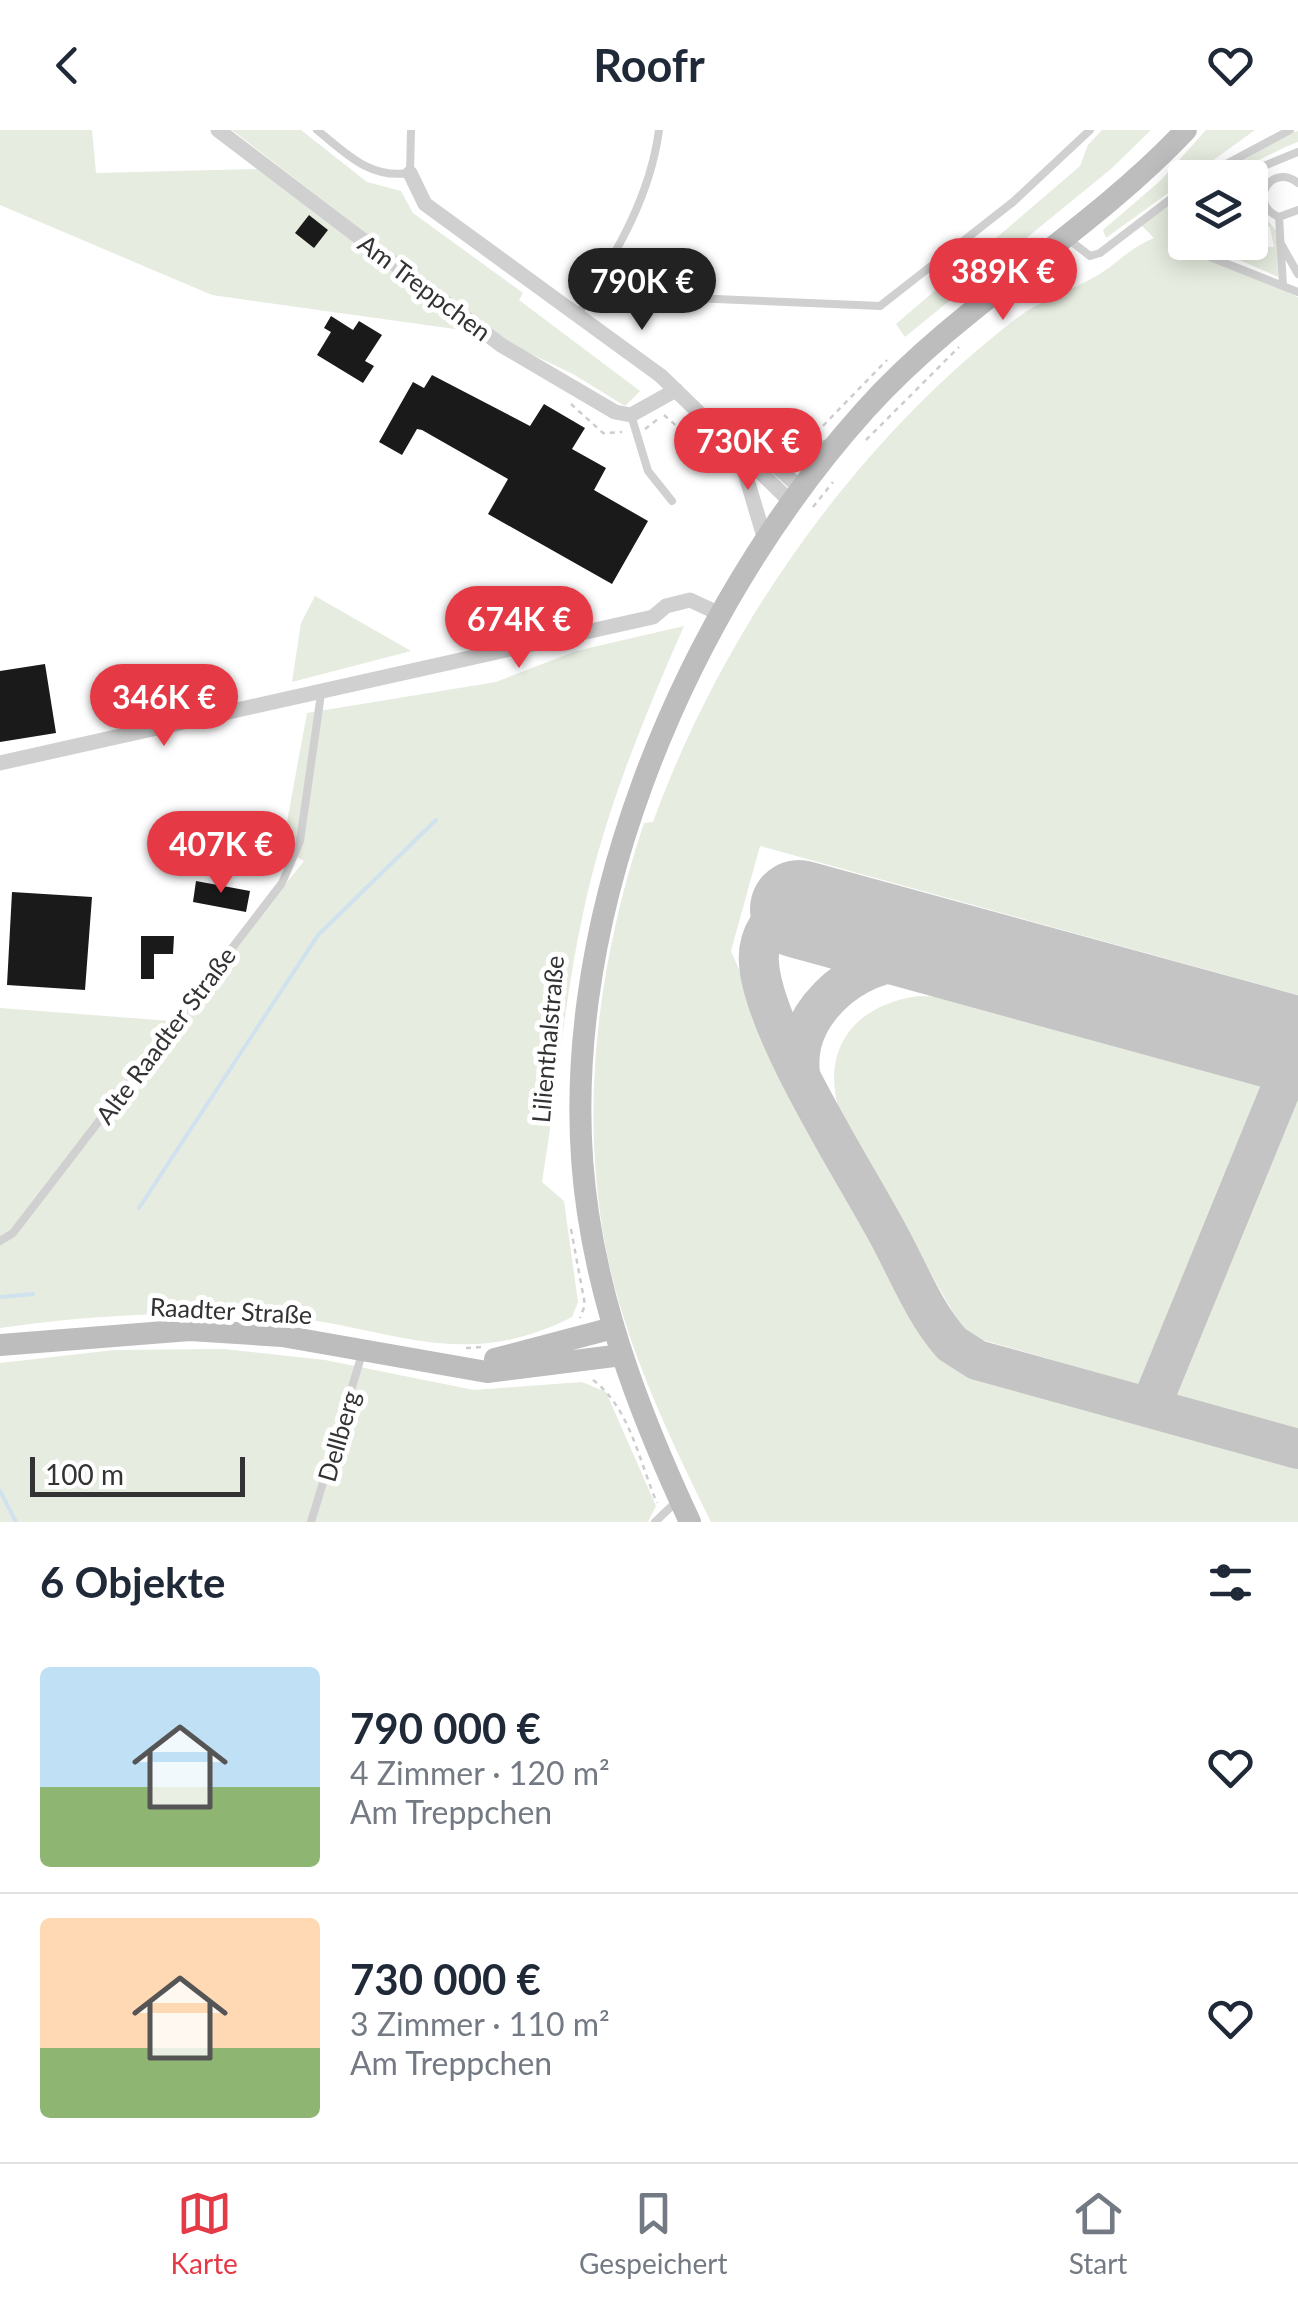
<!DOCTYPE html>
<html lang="de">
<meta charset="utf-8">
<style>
:root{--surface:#fff;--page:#f2f2f3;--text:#1f2937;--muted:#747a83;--line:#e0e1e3;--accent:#e63946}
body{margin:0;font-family:Lato,sans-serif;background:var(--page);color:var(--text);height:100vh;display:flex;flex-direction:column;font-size:38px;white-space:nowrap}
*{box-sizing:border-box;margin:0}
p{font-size:32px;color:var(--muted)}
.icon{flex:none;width:55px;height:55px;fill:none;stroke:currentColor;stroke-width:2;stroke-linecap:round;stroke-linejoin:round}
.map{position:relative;height:1392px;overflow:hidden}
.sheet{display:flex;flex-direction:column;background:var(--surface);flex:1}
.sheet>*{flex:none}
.buttons{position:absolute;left:1168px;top:30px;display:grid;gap:20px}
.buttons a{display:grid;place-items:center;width:100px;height:100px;border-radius:10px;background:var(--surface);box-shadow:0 5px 25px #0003;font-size:50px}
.scale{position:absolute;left:30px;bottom:25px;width:215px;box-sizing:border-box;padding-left:10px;border:5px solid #333;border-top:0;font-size:28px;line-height:35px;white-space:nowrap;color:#333;-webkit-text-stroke:8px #fff;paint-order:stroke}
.price{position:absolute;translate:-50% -85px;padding:0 22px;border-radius:35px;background:var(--accent);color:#fff;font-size:32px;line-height:65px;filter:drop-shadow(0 2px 5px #0008)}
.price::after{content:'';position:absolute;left:50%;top:60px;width:30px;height:22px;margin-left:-15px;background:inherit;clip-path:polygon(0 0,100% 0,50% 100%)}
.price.current{background:#222;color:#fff}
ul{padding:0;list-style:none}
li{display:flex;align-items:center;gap:30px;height:250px;padding:0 40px}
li+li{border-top:2px solid var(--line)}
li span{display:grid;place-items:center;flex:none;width:280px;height:200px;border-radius:10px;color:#555}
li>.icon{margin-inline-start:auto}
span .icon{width:120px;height:120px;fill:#fffc;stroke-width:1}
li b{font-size:42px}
h2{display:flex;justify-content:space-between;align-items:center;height:120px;padding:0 40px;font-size:42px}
header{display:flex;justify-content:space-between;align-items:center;height:130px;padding:0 40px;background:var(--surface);font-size:45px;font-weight:700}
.dock{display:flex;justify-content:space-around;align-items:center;height:140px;border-top:2px solid var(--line);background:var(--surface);font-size:28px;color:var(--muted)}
.dock a{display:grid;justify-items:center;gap:5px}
.dock .current{color:var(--accent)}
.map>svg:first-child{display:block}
.green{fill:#e6ecdf}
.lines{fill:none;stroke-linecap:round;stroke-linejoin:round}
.stream{stroke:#cfe2ee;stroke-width:4}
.taxiway{stroke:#c4c4c4;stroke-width:40}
.runway{stroke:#c4c4c4;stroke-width:98}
.building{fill:#1a1a1a}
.path{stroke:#cdcdcd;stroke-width:2.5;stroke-dasharray:5 5;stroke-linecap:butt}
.lane{stroke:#d0d0d0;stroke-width:8}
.street{stroke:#d0d0d0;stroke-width:15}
.secondary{stroke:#bdbdbd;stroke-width:22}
.labels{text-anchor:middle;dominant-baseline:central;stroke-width:10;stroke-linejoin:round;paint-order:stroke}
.street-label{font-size:25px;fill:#333;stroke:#fff}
</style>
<header><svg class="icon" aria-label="back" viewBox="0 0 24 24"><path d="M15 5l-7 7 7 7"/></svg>Roofr<svg class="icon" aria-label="heart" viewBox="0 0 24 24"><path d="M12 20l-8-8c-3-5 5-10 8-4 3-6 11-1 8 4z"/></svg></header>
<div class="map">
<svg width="1298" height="1392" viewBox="0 0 1298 1392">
<rect width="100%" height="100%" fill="#fff"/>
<path class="green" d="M0,0H92L96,43L259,39L469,201L212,165L0,75Z
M232,0H301L367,52L401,61L413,83L523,163L519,170L640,261L625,276L573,244L508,213Z
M1102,0H1151L1111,39L905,207L896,194L1080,36L1088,15Z
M1206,0H1255L1106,108L1103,100L1161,50Z
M1298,1V12C1270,22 1233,47 1206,48L1276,8Z
M1185,62L1181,92L1185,112L1298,167V865L760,716L731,821L805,990L931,1213L960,1240L1298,1335V1392H711C668,1304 623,1211 605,1114C579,973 599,828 644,693L653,692C723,500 854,313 1017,188C1041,170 1072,160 1098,145C1120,132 1126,120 1154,108L1140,94Z
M1266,88L1277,102L1278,147L1201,113L1274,117L1270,97L1255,91Z
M315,466L411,521L292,552L301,493Z
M684,496C644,587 605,681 584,779C564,869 557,961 542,1052L564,1071L578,1172L572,1187C458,1245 388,1194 274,1186C183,1180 90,1185 0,1198V878L171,891L77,1016L304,731L282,719L307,583L496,552L576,521Z
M919,866L945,867L1298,966V1300L976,1208L961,1196L843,991C817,925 850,875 919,866Z
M224,1219L325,1230L474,1260L582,1252L606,1262L656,1376L648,1392H0V1233L114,1220Z"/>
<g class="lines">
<path class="stream" d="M139,1078L318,805L436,690
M0,1167L33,1164
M0,1361L16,1392"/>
<path class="taxiway" d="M799,779C771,778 757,809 759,833C763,899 853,1039 887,1102C907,1138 924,1183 952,1214L977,1230L1298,1319
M800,943C797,918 805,896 820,877C868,817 942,824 1009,837
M1150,1278L1298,917"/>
<path class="runway" d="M799,779L1298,916"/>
</g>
<path class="building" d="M309,85L328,100L314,118L295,103Z
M331,186L353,200L359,191L382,205L365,231L374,236L363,253L317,225L331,202L324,198Z
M432,245L530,296L544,274L585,298L572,319L606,338L594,360L648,391L612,454L488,384L508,349L422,300L417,299L402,325L379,312L413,252L424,258Z
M45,534L56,603L0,612V541Z
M196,751L250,761L246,782L193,772Z
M12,762L92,767L85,860L7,855Z
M141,806H174L173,824H154V849H141Z"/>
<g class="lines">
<path class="path" d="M571,274L603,303L622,302
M664,285L729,342
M645,299L658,289
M816,303L887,230
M866,310L959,217
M813,377L833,352
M571,1099L585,1175L580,1188
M466,1218L483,1217
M593,1250C630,1278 639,1331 657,1373"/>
<path class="lane" d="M317,0C347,24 369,49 410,43L411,0
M1200,48L1290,0
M1234,48L1298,22
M1298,53C1271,32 1246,73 1279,87L1298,80
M1250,86L1267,80
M1279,87L1283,156
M1068,109L1090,126L1100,123L1185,58
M1191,112L1210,127L1298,162
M1280,112L1298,144
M616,122C642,134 664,162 691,168L880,176L1013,72L1090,0
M578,185C614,126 650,69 659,0
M631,285L648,341L672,371
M0,1111L13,1103L282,753L300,711L321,564
M311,1392L362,1224
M655,1392L676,1372"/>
<path class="street" d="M218,0L501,215L615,282L631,285L676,260
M410,43L425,74L661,246L792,373
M740,319C777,333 797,329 832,315
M740,326L765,410
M771,331L802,360
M0,633L653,487L666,476L690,470L718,483"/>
<path class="secondary" d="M0,1215L190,1200L282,1206L487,1242L622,1225
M495,1229L613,1198
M690,1392C644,1293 604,1191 588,1083C546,806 683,482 866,279C961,174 1089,103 1186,0"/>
</g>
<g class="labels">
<g class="street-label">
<text transform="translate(425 157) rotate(37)">Am Treppchen</text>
<text transform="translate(165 905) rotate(-53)">Alte Raadter Straße</text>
<text transform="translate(547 909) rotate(-85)">Lilienthalstraße</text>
<text transform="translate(231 1180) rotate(3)">Raadter Straße</text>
<text transform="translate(338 1306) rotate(-74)">Dellberg</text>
</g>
</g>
</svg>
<div class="buttons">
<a><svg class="icon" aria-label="layers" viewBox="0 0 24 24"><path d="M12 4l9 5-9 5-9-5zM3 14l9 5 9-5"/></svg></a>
</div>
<div class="scale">100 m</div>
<b class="price" style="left:1003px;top:193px">389K €</b>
<b class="price current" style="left:642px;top:203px">790K €</b>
<b class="price" style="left:748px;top:363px">730K €</b>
<b class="price" style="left:519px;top:541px">674K €</b>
<b class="price" style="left:164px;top:619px">346K €</b>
<b class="price" style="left:221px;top:766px">407K €</b>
</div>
<section class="sheet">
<h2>6 Objekte<svg class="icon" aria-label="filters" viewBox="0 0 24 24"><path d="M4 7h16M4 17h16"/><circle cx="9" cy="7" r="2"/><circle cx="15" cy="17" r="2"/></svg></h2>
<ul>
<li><span style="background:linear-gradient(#bfe0f5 60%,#8fb573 0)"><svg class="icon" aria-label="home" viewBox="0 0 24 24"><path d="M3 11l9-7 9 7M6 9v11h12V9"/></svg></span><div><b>790 000 €</b><p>4 Zimmer · 120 m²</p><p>Am Treppchen</p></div><svg class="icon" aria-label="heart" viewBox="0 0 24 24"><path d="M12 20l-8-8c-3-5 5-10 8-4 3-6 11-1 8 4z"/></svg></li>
<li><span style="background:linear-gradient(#ffd9b3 65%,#8fb573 0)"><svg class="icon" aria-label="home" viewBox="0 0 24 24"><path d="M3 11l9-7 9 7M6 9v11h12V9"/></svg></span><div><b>730 000 €</b><p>3 Zimmer · 110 m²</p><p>Am Treppchen</p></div><svg class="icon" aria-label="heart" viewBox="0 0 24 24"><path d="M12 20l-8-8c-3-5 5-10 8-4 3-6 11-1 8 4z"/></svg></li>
</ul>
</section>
<nav class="dock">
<a class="current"><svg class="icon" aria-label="map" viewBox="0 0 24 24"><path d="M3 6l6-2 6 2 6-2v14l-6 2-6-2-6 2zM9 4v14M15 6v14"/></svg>Karte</a>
<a><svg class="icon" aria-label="saved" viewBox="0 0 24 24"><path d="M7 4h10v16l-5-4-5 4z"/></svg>Gespeichert</a>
<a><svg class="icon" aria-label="home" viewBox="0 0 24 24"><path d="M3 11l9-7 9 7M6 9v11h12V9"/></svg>Start</a>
</nav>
